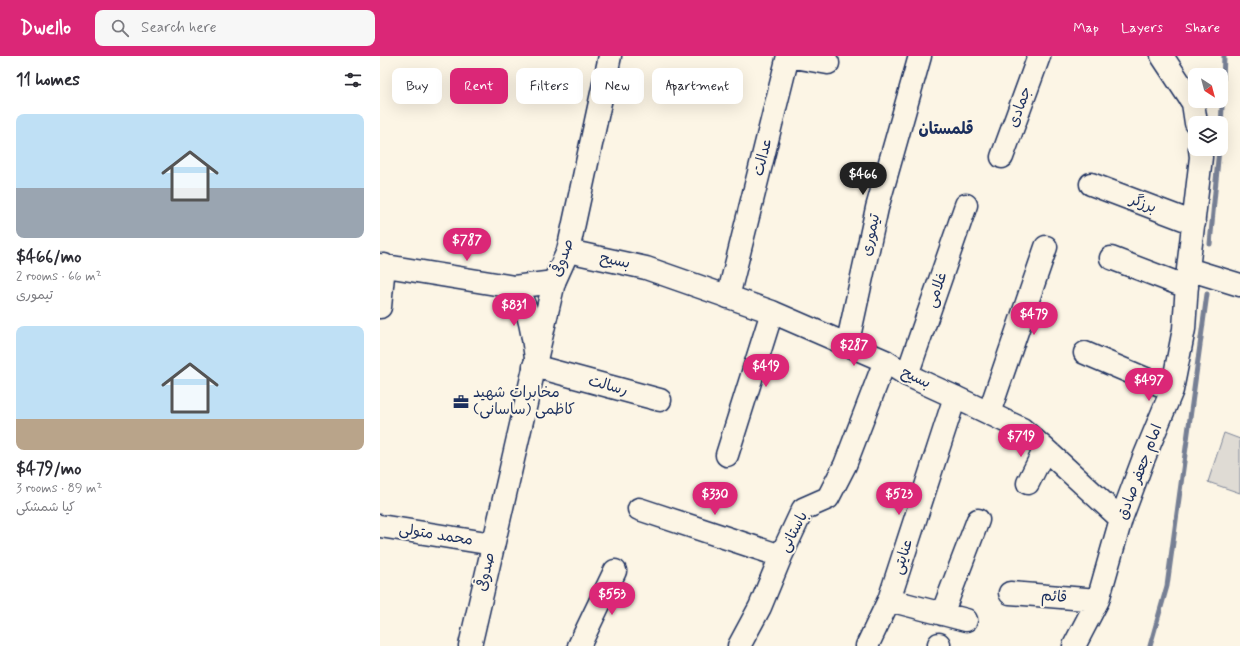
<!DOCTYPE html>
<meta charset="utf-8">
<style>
:root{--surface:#fff;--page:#f7f7f7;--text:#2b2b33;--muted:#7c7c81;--accent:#db2777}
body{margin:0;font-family:Mynerve,"Playpen Sans Arabic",sans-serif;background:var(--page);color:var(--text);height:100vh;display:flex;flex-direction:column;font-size:15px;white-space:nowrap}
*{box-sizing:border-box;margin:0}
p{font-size:13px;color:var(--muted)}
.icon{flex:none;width:22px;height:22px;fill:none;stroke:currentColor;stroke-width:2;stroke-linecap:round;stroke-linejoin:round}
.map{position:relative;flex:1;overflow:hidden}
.details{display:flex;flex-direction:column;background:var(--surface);width:380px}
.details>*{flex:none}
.hud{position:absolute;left:12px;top:12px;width:380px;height:36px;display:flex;gap:8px}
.needle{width:26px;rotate:144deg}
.fabs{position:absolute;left:808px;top:12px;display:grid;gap:8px}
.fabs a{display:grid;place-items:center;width:40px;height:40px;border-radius:8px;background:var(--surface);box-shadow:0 4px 16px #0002;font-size:20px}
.price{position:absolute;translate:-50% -34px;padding:0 9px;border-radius:14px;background:var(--accent);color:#fff;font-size:13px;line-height:26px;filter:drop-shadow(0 1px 2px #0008)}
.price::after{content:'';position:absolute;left:50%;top:24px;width:12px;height:9px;margin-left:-6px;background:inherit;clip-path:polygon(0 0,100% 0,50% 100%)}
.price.selected{background:#222;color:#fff}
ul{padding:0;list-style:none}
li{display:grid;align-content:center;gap:8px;height:212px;padding:0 16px}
li span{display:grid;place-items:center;height:124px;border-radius:8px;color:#555}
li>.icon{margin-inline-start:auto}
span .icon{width:72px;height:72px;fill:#fffc;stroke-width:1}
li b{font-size:17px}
h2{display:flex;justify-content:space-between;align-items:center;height:48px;padding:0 16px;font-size:17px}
.pill{padding:0 14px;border-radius:8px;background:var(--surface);box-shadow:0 4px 16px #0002;font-size:14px;line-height:36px}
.pill.selected{background:var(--accent);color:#fff}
header{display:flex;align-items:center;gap:24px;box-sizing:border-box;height:56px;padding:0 20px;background:var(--accent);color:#fff}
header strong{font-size:19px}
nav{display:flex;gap:22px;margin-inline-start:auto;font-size:14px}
.search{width:280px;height:36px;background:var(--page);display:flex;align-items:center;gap:10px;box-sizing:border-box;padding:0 14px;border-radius:8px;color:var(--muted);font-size:15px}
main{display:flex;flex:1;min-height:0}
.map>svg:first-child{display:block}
.green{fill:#dfdbd4;stroke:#7d8599}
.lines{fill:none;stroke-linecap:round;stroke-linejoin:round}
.stream{stroke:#767f94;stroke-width:5}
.minor-casing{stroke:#1b2f5e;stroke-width:25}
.major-casing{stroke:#1b2f5e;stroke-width:25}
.minor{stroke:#fcf5e5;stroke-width:22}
.major{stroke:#fcf5e5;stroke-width:22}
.labels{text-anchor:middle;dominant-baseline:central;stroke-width:4;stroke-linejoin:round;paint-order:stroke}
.street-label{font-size:15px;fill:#1b2f5e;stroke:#fcf5e5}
.poi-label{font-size:15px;fill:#1b2f5e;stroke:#fcf5e5;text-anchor:start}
.neighbourhood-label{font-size:16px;font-weight:bold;fill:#1b2f5e;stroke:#fcf5e5}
</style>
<header>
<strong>Dwello</strong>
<div class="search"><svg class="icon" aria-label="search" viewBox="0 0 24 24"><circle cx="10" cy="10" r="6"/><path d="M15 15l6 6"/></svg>Search here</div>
<nav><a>Map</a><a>Layers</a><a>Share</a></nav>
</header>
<main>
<section class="details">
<h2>11 homes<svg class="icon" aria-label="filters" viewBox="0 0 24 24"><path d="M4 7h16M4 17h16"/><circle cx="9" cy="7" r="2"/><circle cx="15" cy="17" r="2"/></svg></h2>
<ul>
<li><span style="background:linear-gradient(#bfe0f5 60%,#9aa5b1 0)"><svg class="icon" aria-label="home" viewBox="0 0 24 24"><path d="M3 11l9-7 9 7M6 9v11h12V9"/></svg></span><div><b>$466/mo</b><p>2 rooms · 66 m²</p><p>تیموری</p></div></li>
<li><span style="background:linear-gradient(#bfe0f5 75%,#b9a48a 0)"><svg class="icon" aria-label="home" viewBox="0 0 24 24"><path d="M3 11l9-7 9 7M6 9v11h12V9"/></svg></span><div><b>$479/mo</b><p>3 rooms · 89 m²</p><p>کیا شمشکی</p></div></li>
</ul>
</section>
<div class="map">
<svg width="860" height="590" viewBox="0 0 860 590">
<rect width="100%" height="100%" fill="#fcf5e5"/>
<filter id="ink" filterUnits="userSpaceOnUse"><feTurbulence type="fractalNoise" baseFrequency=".025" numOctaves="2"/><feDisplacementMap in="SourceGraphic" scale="8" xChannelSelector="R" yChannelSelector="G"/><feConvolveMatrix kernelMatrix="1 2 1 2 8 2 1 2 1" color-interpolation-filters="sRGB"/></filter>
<g filter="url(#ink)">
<path class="green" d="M844,377L860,383V437L828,426Z"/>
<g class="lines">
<path class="stream" d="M841,74L844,0
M830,188L839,93
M770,590L787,530L827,238"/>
<defs>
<path id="minor" d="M782,0L813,47L816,67
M622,101L659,0
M711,128L814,167
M188,195L266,212L392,256L505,305L527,319L575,341L642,373L665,393L741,463
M731,202L807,231
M0,209L134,231L174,226
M808,213L860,229
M134,231C150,253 152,275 156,302
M348,241L408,0L448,7
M0,251L4,209
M467,290L497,152L540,0
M705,297L792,334
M154,310L280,344
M527,319L586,149
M609,357L666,191
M347,399L392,256
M648,427L665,393
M259,453L401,500
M0,470L113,488
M630,537L718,544
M509,544L586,564
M562,558L598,464
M199,590L235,515
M359,590L380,551L401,500L423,453L448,442L465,409L505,305
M487,590L509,544L575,341
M559,590V588
M694,590L718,544L741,463L763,404L792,334L804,273L808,213L821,101L820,93"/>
<path id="major" d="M90,590L174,226L188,195L230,0"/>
</defs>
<use href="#minor" class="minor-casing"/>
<use href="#major" class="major-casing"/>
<use href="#minor" class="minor"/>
<use href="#major" class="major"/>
</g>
</g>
<defs>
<symbol id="office-bare" viewBox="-9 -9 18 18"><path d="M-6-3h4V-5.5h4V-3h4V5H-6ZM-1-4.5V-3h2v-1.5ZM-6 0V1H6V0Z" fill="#1b2f5e" stroke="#fcf5e5" stroke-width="2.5" paint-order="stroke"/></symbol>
</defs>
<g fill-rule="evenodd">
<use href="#office-bare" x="70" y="335" width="22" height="22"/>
</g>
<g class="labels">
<g class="street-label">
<text transform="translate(640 51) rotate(-70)">جمادی</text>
<text transform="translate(383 101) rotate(-76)">عدالت</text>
<text transform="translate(763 148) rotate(21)">برزگر</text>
<text transform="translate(491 179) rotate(-78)">تیموری</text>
<text transform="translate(183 202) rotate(-70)">صدوقی</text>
<text transform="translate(235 205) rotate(12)">بسیح</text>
<text transform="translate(557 234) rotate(-71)">غلامی</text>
<text transform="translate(536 322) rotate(26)">بسیح</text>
<text transform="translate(228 330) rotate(15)">رسالت</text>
<text transform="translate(760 416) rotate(-69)">امام جعفر صادق</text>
<text transform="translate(414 476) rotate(-62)">باستانی</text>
<text transform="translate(56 479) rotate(9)">محمد متولی</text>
<text transform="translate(523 501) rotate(-72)">عنایتی</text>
<text transform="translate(106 516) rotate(-77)">صدوقی</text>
<text transform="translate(674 541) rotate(5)">قائم</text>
</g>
<g class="poi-label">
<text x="93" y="337">مخابرات شهید<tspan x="93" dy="17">کاظمی (ساسانی)</tspan></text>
</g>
<g class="neighbourhood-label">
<text x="566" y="73">قلمستان</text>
</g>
</g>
</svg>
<div class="fabs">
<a><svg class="needle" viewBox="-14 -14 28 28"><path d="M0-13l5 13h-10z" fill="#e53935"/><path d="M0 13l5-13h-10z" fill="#7c7c81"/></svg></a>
<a><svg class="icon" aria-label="layers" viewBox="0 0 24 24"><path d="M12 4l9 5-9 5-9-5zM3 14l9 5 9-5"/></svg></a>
</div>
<b class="price selected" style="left:483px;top:140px">$466</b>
<b class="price" style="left:87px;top:206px">$787</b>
<b class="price" style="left:134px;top:271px">$831</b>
<b class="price" style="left:654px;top:280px">$479</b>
<b class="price" style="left:474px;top:311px">$287</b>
<b class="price" style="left:386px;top:332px">$419</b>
<b class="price" style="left:769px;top:346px">$497</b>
<b class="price" style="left:641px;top:402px">$719</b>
<b class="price" style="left:335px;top:460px">$330</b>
<b class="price" style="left:519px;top:460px">$523</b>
<b class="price" style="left:232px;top:560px">$553</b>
<div class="hud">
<a class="pill">Buy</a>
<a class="pill selected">Rent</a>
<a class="pill">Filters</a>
<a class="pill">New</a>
<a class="pill">Apartment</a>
</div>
</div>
</main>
